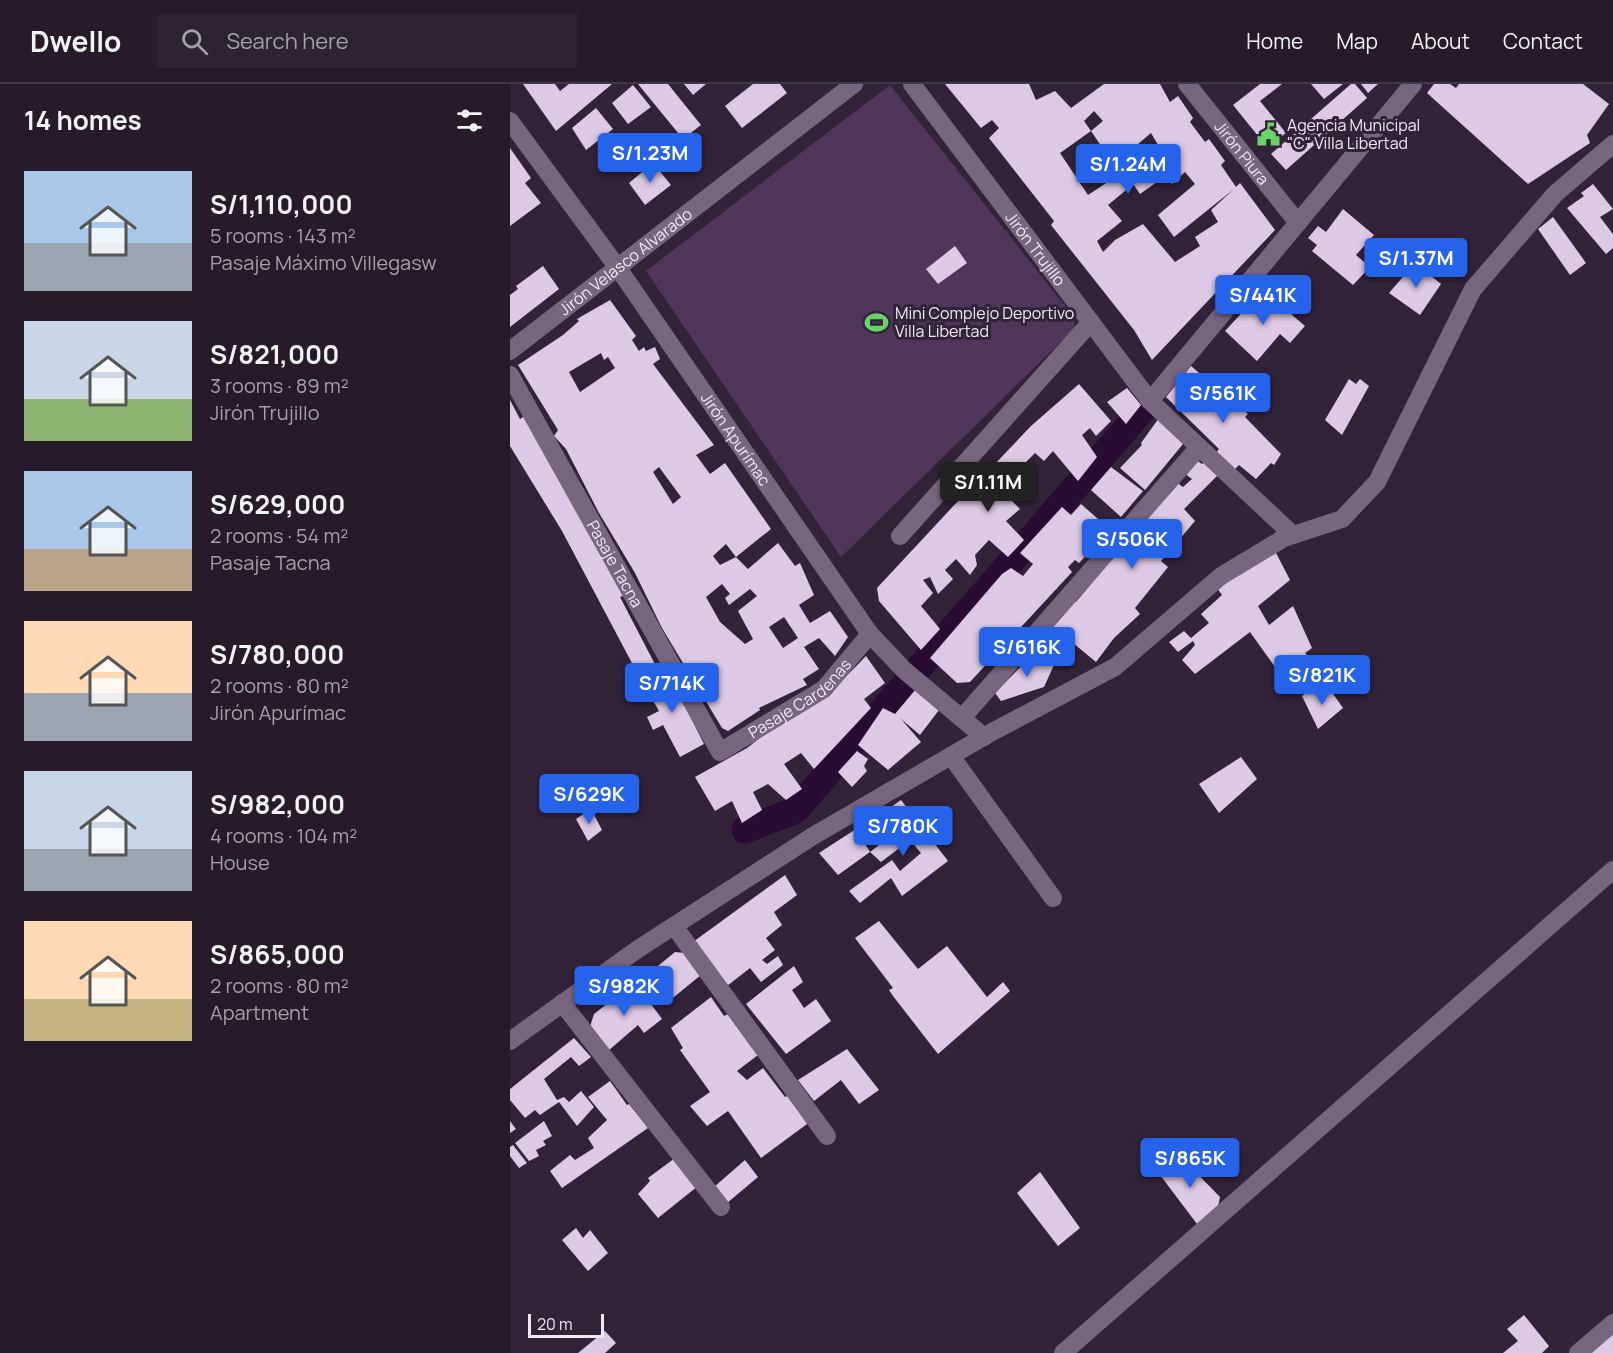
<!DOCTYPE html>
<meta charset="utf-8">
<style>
:root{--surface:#261a2b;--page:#2e2333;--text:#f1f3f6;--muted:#a4a1a9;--line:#423847;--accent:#2563eb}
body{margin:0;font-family:Manrope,sans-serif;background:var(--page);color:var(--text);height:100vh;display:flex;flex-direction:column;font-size:22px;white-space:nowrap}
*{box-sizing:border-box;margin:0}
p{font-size:20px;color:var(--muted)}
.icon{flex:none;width:33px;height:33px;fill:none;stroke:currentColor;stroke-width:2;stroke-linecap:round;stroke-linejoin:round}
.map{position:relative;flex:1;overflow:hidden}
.sheet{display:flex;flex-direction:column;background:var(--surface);width:510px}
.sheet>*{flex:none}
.scale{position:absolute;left:18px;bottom:15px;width:76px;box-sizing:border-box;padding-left:6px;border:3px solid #f1e7f5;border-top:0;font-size:16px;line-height:21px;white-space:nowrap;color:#f1e7f5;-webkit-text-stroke:4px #332339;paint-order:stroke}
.price{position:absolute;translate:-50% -51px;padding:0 14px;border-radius:6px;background:var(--accent);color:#fff;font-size:20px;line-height:39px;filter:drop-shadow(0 2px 3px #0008)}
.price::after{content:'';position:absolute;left:50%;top:36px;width:18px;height:14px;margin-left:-9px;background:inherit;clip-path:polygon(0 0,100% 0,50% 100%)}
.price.active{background:#222;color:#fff}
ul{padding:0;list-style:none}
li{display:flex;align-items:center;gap:18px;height:150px;padding:0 24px}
li span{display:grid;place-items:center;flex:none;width:168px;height:120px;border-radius:0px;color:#555}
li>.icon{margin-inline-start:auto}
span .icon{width:72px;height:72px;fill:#fffc;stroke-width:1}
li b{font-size:26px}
h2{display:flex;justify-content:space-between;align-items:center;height:72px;padding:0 24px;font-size:26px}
header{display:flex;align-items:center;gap:36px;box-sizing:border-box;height:84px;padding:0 30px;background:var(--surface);border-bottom:2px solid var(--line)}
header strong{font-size:28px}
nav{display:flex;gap:33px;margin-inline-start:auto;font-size:21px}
.search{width:420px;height:54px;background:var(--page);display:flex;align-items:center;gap:15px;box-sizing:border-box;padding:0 21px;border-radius:0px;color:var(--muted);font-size:22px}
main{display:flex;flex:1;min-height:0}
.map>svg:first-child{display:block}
.green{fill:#503659}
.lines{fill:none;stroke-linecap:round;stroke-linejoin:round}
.canal{stroke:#280c32;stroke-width:27}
.building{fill:#ddc9e5;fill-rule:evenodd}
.minor{stroke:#78667f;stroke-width:18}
.labels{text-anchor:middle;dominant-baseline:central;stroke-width:6;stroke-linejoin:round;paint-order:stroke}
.poi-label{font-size:16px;fill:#f1e7f5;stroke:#332339;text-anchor:start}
.street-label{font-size:16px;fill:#f1e7f5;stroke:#332339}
</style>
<header>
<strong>Dwello</strong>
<div class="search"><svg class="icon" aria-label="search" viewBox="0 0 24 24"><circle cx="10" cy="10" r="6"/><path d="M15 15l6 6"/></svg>Search here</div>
<nav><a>Home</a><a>Map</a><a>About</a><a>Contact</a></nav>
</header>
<main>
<section class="sheet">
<h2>14 homes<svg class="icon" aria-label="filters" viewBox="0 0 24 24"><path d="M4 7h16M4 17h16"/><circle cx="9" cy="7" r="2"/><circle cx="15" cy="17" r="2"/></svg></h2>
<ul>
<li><span style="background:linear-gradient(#a9c7e8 60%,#9aa5b1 0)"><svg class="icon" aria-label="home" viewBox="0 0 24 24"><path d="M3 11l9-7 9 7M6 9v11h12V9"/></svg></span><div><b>S/1,110,000</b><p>5 rooms · 143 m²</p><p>Pasaje Máximo Villegasw</p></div></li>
<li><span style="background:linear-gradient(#c9d6e8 65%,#8fb573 0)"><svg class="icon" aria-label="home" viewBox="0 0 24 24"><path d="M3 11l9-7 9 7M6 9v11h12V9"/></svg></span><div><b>S/821,000</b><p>3 rooms · 89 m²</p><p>Jirón Trujillo</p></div></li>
<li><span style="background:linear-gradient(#a9c7e8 65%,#b9a48a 0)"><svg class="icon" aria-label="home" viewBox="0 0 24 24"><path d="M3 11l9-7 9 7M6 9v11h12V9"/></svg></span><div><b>S/629,000</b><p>2 rooms · 54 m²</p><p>Pasaje Tacna</p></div></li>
<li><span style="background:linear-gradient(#ffd9b3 60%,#9aa5b1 0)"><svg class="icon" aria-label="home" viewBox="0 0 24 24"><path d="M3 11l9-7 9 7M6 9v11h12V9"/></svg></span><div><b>S/780,000</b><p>2 rooms · 80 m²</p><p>Jirón Apurímac</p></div></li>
<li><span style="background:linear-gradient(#c9d6e8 65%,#9aa5b1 0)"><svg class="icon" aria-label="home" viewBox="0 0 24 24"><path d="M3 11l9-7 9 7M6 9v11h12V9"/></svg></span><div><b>S/982,000</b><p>4 rooms · 104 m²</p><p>House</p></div></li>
<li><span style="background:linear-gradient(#ffd9b3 65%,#c2b280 0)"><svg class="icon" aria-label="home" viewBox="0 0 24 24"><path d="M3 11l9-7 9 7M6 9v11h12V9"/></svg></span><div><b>S/865,000</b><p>2 rooms · 80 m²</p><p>Apartment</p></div></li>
</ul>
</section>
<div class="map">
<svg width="1103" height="1269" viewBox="0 0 1103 1269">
<rect width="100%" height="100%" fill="#332339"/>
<path class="green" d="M380,1L563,232L565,244L331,473L136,187Z"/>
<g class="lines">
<path class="canal" d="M235,746L286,726L640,317"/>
</g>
<path class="building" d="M13,0H45L50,7L59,0H102L46,47Z
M128,0H158L191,41L173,55Z
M174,0H196L183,11Z
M243,0H270L277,9L232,44L215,22Z
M435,0H519L526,16L545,7L561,24L594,0H650L660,18L668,12L683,34L680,38L695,58L699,55L715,77L711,81L726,103L730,99L765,146L642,276L624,246L541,141L544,137L479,54L489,44L482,36L471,44ZM584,27L593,37L581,47L610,90L578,111L550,69L581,47L574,37ZM641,49L654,71L630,93L622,88L627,82L614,72ZM615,88L630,110L654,93L662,100L675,88L685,100L648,131L664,153L724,105L701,126L708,138L685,153L690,162L665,178L633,140L605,156L593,168L587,157L612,137L598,121L621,102L610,90Z
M750,0H772L750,17L776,49L757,63L723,21Z
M801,0H833L814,15Z
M841,0H845L857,14L776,86L761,70Z
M851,0H868L858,9Z
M924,0H940L946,4L949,0H1073L1099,20L1077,51L1080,59L1018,100L917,9Z
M123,1L141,23L118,40L102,19Z
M86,24L103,45L76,66L62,44Z
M0,64L21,94L15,99L31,119L0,142Z
M143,79L161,101L135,121L119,99Z
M1083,100L1103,125L1090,133L1103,150V164L1096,170L1057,124L1074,112L1071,109Z
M833,125L864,151L846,171L860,183L843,201L802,167L807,161L798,154L808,142L816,148Z
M1043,133L1076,179L1060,191L1028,145Z
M445,162L457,179L428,200L416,185Z
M905,179L931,200L910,231L879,209Z
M33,182L49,205L0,243V211L8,205L6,202Z
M753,206L795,242L780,259L770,250L747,277L715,247Z
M100,216L126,252L122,256L129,267L134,263L136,267L145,263L150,275L143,280L204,361L186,371L200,390L215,379L261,445L226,473L216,460L203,472L210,481L226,473L238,485L268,459L285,482L290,479L304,511L289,521L300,539L320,527L338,553L325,572L309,554L294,563L309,585L293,595L297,601L249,624L250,626L218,647L212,644L152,544L125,489L89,429L56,365L44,352L48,346L8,281L53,251L69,237L67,235ZM91,269L94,276L98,273L105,284L70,308L59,288ZM149,383L171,413L163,420L143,388ZM212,500L220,510L215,514L219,521L240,505L247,512L228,527L243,555L235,560L210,538L196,513ZM274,533L288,554L273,564L259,543Z
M681,282L738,330L735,333L771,370L764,381L761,379L746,395L729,381L725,385L706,369L709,365L656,313Z
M839,295L846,300L850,295L859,302L832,351L815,336Z
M569,300L601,337L586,352L580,344L572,351L587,373L568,397L543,367L534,377L525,369L511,383L517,394L506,404L509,407L500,415L510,425L496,437L514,456L498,473L479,456L465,471L467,481L460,491L446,475L435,486L443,495L428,510L420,493L413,496L423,509L411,522L430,545L411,566L369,517L367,504L462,402L469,409L487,388L482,383L521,342Z
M617,304L631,321L616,340L597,318Z
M0,316L10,335L15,332L113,512L110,513L149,588L132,598L52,447L0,362Z
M649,334L673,360L635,406L610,384L632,361L631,359Z
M685,375L692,380L695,378L708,391L674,425L685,437L651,477L658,483L625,524L630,530L604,554L586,578L540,540L563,515L566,518L666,398L673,403L682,395L674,389Z
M601,383L633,407L611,433L581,406Z
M571,420L596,442L587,454L589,458L569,479L565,476L558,483L562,488L460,598L447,599L420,574L492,490L501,484L513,492L523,480L510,469L552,423L561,431Z
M763,463L780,496L748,522L759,541L783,522L802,564L795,569L811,586L783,608L740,548L685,590L672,576L685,561L683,557L668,568L659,558L674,547L681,554L699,539L691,530L712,511L704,500Z
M527,566L544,581L534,603L491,617L485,609Z
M356,572L375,599L354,615L361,624L304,685L291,669L274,680L292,705L276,716L258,700L243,708L252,726L232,739L222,717L205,727L185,693L237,664L259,647L290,630L318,611Z
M157,586L194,660L170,673L153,641L143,646L137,633L149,627L133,599Z
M806,602L813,611L821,607L833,624L808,645L792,612Z
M406,605L429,626L410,651L391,635L411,658L378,686L348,661L373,624L385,630Z
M347,667L358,675L354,682L357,687L342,703L328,688Z
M731,673L747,695L709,729L689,700Z
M391,716L438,777L392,812L381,794L350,819L339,807L382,776L390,787L411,769L400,756L371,778L360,768L391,744L377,726Z
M81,725L92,746L78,757L66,735Z
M346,745L360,768L328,791L309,769Z
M275,791L287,811L264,828L272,841L256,854L265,866L252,876L257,880L268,872L273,881L251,898L240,884L217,902L183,858Z
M369,837L408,885L437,862L477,913L493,898L500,907L428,970L383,912L379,906L383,904L345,854Z
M165,868L175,869L191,891L159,917L137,891Z
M284,882L293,898L282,906L294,924L306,915L321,937L276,970L236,920Z
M125,898L152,935L134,949L128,941L98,967L80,943L84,930Z
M201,913L214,932L218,930L248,971L227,987L237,996L253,984L275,1013L280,1010L297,1040L251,1074L218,1027L197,1042L180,1022L200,1008L170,966L173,964L161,944Z
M64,954L81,973L69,982L61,973L34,995L47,1016L54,1013L59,1018L71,1007L84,1023L67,1042L49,1018L30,1031L25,1026L15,1034L0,1016V1005Z
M337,965L369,1006L349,1020L331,996L304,1017L288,996Z
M100,997L117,1021L119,1020L138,1044L52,1104L40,1087L60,1071L65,1076L84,1064L78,1054L97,1036L78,1013Z
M0,1037L6,1045L0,1049Z
M34,1037L42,1052L33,1057L36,1061L26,1066L29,1072L19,1077L5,1059Z
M3,1061L17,1079L9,1084L0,1072V1063Z
M668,1070L710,1113L708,1123L687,1140L647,1087Z
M165,1074L188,1102L148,1134L128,1110L140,1097L138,1094Z
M235,1076L248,1093L217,1119L204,1103Z
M530,1088L570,1144L548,1162L507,1109Z
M66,1144L73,1154L80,1146L98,1169L78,1187L52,1156Z
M1014,1231L1039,1262L1032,1269H993L1008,1257L997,1245Z
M95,1247L106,1259L95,1269H68Z
M1103,1250V1269H1080Z"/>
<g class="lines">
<g class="minor">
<path id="s1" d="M402,0L640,317L783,451"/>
<path id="s2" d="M677,0L788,139"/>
<path id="s3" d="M0,37L108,184L360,550L394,586L474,653"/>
<path id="s4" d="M0,267L344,0"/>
<path id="s5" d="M0,291L210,668L314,605L360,550"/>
<path d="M640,317L903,0"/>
<path d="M390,452L581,238"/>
<path d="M452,634L689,363"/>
<path d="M441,672L543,814"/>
<path d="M164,842L317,1052"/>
<path d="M52,919L211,1123"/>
<path d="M0,957L128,865L303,752L482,648L605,583L711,492L774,454L832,435L867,398L963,205L1045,110L1103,60"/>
<path d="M553,1269L1103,786"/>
<path d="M1068,1269L1103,1239"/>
</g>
</g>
<defs>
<symbol id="civic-bare" viewBox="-9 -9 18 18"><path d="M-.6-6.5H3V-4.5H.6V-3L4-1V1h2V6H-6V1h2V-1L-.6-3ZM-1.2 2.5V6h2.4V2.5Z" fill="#66d466" stroke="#332339" stroke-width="2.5" paint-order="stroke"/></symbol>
<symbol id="stadium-bare" viewBox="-9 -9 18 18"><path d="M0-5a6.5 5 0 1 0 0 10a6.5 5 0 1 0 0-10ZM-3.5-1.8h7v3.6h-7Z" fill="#66d466" stroke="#332339" stroke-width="2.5" paint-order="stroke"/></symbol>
</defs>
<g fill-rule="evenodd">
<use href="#civic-bare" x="742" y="34" width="33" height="33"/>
<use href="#stadium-bare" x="350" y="222" width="33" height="33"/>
</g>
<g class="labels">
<g class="poi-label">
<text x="777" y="41">Agencia Municipal<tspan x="777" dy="18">"C" Villa Libertad</tspan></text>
<text x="385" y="229">Mini Complejo Deportivo<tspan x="385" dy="18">Villa Libertad</tspan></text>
</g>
<g class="street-label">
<text stroke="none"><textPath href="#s2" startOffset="88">Jirón Piura</textPath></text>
<text stroke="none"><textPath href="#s1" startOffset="206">Jirón Trujillo</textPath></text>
<text stroke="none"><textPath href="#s4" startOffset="146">Jirón Velasco Alvarado</textPath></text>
<text stroke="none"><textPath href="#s3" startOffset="390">Jirón Apurímac</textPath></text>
<text stroke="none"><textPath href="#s5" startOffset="216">Pasaje Tacna</textPath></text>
<text stroke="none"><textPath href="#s5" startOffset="528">Pasaje Cardenas</textPath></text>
</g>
</g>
</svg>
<div class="scale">20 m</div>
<b class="price" style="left:140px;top:100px">S/1.23M</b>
<b class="price" style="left:618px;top:111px">S/1.24M</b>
<b class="price" style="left:906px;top:205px">S/1.37M</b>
<b class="price" style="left:753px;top:242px">S/441K</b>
<b class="price" style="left:713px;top:340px">S/561K</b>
<b class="price active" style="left:478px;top:429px">S/1.11M</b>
<b class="price" style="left:622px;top:486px">S/506K</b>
<b class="price" style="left:517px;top:594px">S/616K</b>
<b class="price" style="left:812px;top:622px">S/821K</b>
<b class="price" style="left:162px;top:630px">S/714K</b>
<b class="price" style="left:79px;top:741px">S/629K</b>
<b class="price" style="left:393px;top:773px">S/780K</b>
<b class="price" style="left:114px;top:933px">S/982K</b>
<b class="price" style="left:680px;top:1105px">S/865K</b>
</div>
</main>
